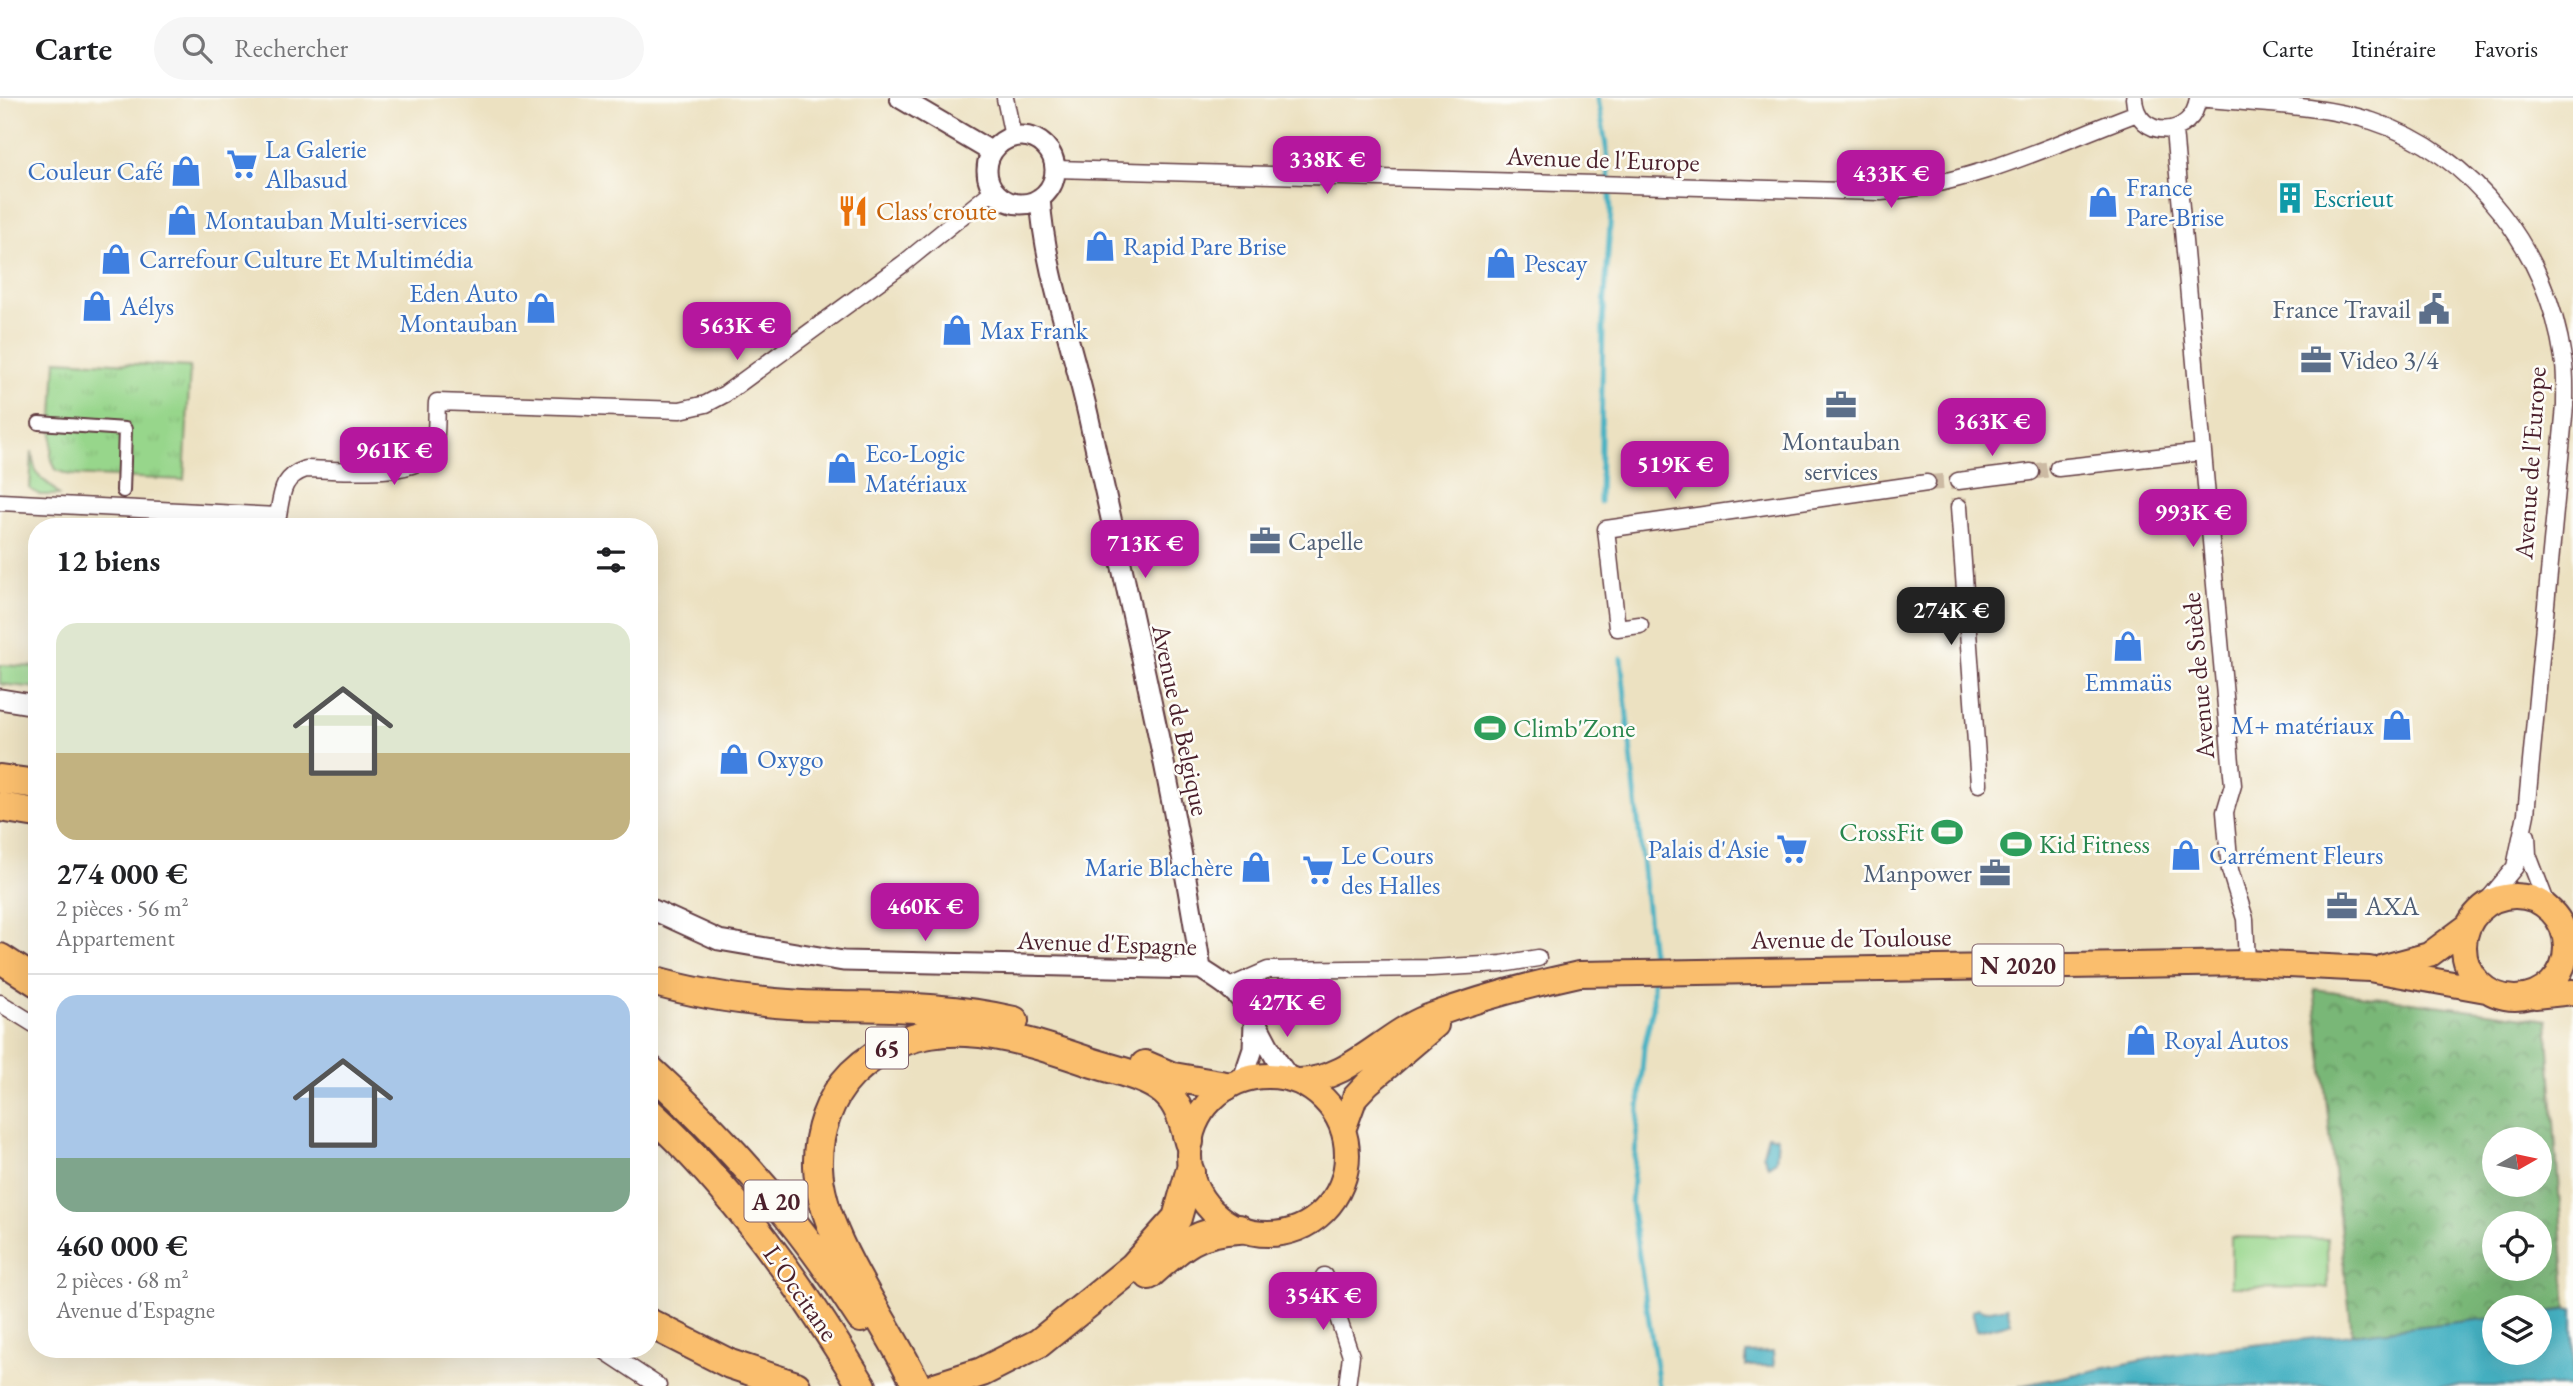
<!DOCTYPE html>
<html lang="fr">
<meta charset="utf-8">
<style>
:root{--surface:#fff;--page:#f6f6f6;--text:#202124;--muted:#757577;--line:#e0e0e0;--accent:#b5179e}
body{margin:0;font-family:"EB Garamond",serif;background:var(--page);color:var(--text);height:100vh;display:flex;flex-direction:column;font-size:26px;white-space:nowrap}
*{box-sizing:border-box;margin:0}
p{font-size:23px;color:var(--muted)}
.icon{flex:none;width:38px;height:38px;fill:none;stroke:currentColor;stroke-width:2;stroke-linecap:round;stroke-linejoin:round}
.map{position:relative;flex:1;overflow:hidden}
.sheet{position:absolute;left:28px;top:420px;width:630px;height:840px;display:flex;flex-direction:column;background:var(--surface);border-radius:28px;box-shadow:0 7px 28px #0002}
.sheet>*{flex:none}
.needle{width:46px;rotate:81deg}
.buttons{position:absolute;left:2482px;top:1029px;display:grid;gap:14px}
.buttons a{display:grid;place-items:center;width:70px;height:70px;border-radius:50%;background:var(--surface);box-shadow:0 7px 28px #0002;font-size:35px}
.price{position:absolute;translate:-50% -60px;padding:0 16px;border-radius:14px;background:var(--accent);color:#fff;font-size:23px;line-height:46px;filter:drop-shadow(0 2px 4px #0008)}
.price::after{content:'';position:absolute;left:50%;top:42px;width:21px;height:16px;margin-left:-10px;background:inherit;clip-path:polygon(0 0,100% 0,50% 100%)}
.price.on{background:#222;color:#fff}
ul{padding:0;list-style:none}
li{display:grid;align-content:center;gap:14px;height:371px;padding:0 28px}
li+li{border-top:2px solid var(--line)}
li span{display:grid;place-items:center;height:217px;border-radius:21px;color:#555}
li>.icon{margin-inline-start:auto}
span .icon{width:126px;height:126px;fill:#fffc;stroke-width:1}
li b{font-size:30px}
h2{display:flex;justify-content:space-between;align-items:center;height:84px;padding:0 28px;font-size:30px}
header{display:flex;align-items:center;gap:42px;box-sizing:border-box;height:98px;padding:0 35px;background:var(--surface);border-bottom:2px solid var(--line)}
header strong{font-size:33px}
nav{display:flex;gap:38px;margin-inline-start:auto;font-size:24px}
.search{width:490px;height:63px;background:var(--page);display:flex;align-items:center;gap:18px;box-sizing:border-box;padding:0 24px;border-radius:38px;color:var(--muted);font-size:26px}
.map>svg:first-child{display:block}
.green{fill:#97d68b;stroke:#707a5b;stroke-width:2}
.forest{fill:url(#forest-crowns);stroke:#626b51;stroke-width:2;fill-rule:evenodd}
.park{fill:url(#park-tufts);stroke:#707a5b;stroke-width:2}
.water{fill:#45b1c2;stroke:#486876;stroke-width:2}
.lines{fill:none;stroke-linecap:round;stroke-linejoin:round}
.stream{stroke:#45b1c2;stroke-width:5}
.minor-tunnel{stroke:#ccbaa3;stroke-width:16;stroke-dasharray:16 8;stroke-linecap:butt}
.pedestrian-casing{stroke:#623c42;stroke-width:16}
.minor-casing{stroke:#623c42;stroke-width:19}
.tertiary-casing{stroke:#623c42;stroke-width:23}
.primary-casing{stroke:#623c42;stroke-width:28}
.motorway-casing{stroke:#623c42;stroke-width:32}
.pedestrian{stroke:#fff;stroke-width:12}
.minor{stroke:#fff;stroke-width:16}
.tertiary{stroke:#fff;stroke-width:19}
.primary{stroke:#fabe6d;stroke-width:24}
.motorway{stroke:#fabe6d;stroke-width:28}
.labels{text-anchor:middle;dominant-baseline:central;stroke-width:5;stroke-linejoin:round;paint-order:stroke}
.shield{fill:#fdfcf7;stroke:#806168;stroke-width:2}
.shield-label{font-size:24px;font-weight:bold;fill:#4a1f2b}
.shop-label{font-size:26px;fill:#366cbe;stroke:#fdfcf7;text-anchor:start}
.street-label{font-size:26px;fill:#4a1f2b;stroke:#fdfcf7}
.culture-label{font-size:26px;fill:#0d838f;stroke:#fdfcf7;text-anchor:start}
.food-label{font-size:26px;fill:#c56008;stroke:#fdfcf7;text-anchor:start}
.service-label{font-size:26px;fill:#4e5e75;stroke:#fdfcf7;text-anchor:start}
.leisure-label{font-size:26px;fill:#27864d;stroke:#fdfcf7;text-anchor:start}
</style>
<header>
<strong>Carte</strong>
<div class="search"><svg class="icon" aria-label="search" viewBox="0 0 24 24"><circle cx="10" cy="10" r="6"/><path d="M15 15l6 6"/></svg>Rechercher</div>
<nav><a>Carte</a><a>Itinéraire</a><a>Favoris</a></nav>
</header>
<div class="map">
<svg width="2573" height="1288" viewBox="0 0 2573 1288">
<defs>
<pattern id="forest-crowns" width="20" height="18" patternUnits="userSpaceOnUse" patternTransform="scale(1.75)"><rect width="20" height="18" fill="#79b777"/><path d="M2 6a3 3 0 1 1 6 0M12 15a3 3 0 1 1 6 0" fill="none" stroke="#659462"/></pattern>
<pattern id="park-tufts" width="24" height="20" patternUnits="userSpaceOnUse" patternTransform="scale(1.75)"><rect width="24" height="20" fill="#97d68b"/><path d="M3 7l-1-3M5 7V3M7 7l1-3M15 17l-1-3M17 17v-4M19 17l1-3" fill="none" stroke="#84b778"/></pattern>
</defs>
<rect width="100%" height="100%" fill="#fdfcf7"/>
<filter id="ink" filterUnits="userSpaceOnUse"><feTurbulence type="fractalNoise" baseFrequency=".0143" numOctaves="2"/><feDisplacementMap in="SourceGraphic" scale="14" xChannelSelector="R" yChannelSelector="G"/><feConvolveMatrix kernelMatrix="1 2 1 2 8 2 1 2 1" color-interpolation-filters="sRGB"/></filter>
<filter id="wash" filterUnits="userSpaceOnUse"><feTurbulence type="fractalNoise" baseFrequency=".00686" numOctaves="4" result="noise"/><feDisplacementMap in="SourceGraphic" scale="28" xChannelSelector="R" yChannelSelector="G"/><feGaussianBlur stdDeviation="1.57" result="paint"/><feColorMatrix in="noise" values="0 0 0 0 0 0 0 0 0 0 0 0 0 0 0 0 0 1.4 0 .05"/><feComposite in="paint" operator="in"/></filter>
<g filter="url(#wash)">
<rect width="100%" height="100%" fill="#ece1c1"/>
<path class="green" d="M32,353C36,389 44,376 59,397H40L30,391Z
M0,567L37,569V590L0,586Z
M2231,1139L2327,1141L2328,1190L2231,1189Z"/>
<path class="forest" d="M2314,891L2547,922L2567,1211L2539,1215V1209H2494V1220L2352,1236ZM2494,1041H2539V1087H2494ZM2494,1125H2539V1171H2494Z"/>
<path class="park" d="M56,262L190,269L184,382L70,377L56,372L51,359Z"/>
<path class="water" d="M1768,1037L1778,1039L1776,1063L1768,1068L1763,1056Z
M2007,1209L2011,1225L1977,1233L1972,1213L1978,1210L1985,1213Z
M2573,1211V1288H2019L2173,1256L2494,1220V1255H2539V1215Z
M1773,1254L1774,1268H1746V1255Z"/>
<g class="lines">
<path class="stream" d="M1598,0L1607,54L1611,113L1603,225L1600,404
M1621,560L1653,867
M1653,880V909L1644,949L1631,1106L1659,1288"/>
</g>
</g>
<g filter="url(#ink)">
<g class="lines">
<path class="minor-tunnel" d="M2031,374L2058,370
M1927,385L1958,383L1959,409"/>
<defs>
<path id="pedestrian" d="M39,325L125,331L123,393"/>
<path id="minor" d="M1005,0L1013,39
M2134,0C2136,43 2194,41 2198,0
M2198,0C2256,6 2317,6 2372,23C2475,56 2548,155 2563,260C2566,275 2565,292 2565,308L2526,716L2515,769L2482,809
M2174,32L2233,687L2225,714L2230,772L2245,821L2247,865
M1055,71L1881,94C1971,87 2054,46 2137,15
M2058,370L2202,354
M1958,383L2031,374
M0,404L278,418C282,394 282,379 306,371C336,371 417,381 432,353C438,341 436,317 437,304L680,312L706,306L725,296L903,166L994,92
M1959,409L1979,686
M1640,527L1617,530L1606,431L1927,385
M2527,738L2528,757L2548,809
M1229,889L1268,872L1431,870L1502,866L1538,860
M0,905L37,928
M1324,1178L1351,1258L1347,1288
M602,1251L658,1288"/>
<path id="tertiary" d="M900,0L992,54
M987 72a34 34 0 1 1 68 0a34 34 0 1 1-68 0Z
M1040,100C1045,175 1073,248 1089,321C1129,504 1173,686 1201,871
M0,601L37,607
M649,810L719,842L843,863L1201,871C1218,882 1236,892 1247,910C1263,932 1271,959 1290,980
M1243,981L1253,951L1254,925"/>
<path id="primary" d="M2464 849a51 51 0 1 1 102 0a51 51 0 1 1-102 0Z
M2384,869L2429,857L2468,828
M2535,898L2573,894
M1189 1057a79 79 0 1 1 158 0a79 79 0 1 1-158 0Z
M1299,983C1351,981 1382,937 1428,919C1477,901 1528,887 1579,876L2247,865L2369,871L2486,892
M1343,1032L1355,999L1368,985L1436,927"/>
<path id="motorway" d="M0,681L37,686
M0,709L37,715
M0,860L37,884
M649,882C699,897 750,904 802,907C876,910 940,906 1014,923
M1145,967L1173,979L1226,988
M649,971C730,1045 802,1127 861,1220
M649,1014C734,1092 802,1189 862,1288
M1149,1177C1181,1148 1195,1133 1239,1131
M649,1225L730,1266L796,1288
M917,1288C887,1223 820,1139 818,1068C817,1035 829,999 852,976C922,908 1008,936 1090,964C1114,972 1144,977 1164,993C1179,1005 1184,1026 1189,1044
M938,1288L982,1274L1039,1245L1133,1169L1177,1120L1190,1074"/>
</defs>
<use href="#pedestrian" class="pedestrian-casing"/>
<use href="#minor" class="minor-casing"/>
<use href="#tertiary" class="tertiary-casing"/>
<use href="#primary" class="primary-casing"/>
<use href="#motorway" class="motorway-casing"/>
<use href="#pedestrian" class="pedestrian"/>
<use href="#minor" class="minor"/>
<use href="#tertiary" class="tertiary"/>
<use href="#primary" class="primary"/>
<use href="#motorway" class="motorway"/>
</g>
</g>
<defs>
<symbol id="supermarket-bare" viewBox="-9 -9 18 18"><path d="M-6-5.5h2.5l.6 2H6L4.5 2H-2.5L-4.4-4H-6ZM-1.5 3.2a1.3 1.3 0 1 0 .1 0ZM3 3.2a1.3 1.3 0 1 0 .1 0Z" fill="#3f7fe0" stroke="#fdfcf7" stroke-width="2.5" paint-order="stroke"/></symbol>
<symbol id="shop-bare" viewBox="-9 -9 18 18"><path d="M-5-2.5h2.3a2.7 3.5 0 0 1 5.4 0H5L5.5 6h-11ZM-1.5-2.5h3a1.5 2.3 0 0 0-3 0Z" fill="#3f7fe0" stroke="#fdfcf7" stroke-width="2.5" paint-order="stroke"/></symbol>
<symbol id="building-bare" viewBox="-9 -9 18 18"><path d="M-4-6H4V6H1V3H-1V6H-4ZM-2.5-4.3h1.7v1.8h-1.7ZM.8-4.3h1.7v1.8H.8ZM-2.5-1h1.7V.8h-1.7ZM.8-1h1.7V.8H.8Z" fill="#0f9aa8" stroke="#fdfcf7" stroke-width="2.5" paint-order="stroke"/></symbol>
<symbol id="restaurant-bare" viewBox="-9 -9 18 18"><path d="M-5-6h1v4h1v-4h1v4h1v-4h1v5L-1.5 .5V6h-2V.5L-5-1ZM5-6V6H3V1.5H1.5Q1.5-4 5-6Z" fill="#e8710a" stroke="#fdfcf7" stroke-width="2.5" paint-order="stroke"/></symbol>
<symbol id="civic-bare" viewBox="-9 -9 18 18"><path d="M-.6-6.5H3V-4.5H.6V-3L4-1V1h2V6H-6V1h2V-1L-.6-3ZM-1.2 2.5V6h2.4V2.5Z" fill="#5c6f8a" stroke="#fdfcf7" stroke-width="2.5" paint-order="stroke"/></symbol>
<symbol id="office-bare" viewBox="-9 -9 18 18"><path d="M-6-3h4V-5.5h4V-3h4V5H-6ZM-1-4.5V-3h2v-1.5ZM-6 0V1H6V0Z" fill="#5c6f8a" stroke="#fdfcf7" stroke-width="2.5" paint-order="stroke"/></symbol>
<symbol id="stadium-bare" viewBox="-9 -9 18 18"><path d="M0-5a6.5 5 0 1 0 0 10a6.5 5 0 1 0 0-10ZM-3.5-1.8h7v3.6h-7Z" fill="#2e9e5b" stroke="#fdfcf7" stroke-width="2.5" paint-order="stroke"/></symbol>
</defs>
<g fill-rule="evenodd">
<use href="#supermarket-bare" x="220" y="44" width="44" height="44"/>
<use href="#shop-bare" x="164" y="51" width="44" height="44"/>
<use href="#building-bare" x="2268" y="78" width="44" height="44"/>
<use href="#shop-bare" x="2081" y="82" width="44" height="44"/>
<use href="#restaurant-bare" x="831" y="91" width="44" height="44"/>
<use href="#shop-bare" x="160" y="100" width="44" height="44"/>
<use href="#shop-bare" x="1078" y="126" width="44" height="44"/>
<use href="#shop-bare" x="94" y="139" width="44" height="44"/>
<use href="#shop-bare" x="1479" y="143" width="44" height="44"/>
<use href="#shop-bare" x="75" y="186" width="44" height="44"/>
<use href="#shop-bare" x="519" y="188" width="44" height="44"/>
<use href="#civic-bare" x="2412" y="189" width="44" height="44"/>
<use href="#shop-bare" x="935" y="210" width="44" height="44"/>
<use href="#office-bare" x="2294" y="240" width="44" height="44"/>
<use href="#office-bare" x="1819" y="285" width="44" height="44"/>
<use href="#shop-bare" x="820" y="348" width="44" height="44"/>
<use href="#office-bare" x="1243" y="421" width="44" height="44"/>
<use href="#shop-bare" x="2106" y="526" width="44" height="44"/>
<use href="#shop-bare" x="2375" y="605" width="44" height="44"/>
<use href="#stadium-bare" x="1468" y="608" width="44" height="44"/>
<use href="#shop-bare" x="712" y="639" width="44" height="44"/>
<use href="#stadium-bare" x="1925" y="712" width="44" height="44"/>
<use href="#stadium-bare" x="1994" y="724" width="44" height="44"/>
<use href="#supermarket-bare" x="1770" y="729" width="44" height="44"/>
<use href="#shop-bare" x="2164" y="735" width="44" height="44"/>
<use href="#shop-bare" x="1234" y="747" width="44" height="44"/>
<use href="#supermarket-bare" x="1296" y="750" width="44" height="44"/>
<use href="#office-bare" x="1973" y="753" width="44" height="44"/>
<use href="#office-bare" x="2320" y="786" width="44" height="44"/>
<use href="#shop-bare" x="2119" y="920" width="44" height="44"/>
</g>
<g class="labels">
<g class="shield">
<rect x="1972.5" y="846.5" width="91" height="41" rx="5"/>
<rect x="866" y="929.5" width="42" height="41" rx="5"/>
<rect x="744.5" y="1082.5" width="63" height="41" rx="5"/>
</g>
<g class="shield-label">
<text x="2018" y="867">N 2020</text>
<text x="887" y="950">65</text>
<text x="776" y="1103">A 20</text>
</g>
<g class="shop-label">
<text x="265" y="51">La Galerie<tspan x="265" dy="30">Albasud</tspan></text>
<text x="163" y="73" text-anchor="end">Couleur Café</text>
<text x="2126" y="89">France<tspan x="2126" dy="30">Pare-Brise</tspan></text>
<text x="205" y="122">Montauban Multi-services</text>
<text x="1123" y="148">Rapid Pare Brise</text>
<text x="139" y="161">Carrefour Culture Et Multimédia</text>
<text x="1524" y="165">Pescay</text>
<text x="518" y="195" text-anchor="end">Eden Auto<tspan x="518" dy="30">Montauban</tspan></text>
<text x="120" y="208">Aélys</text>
<text x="980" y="232">Max Frank</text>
<text x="865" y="355">Eco-Logic<tspan x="865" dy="30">Matériaux</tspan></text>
<text x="2128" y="584" text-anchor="middle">Emmaüs</text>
<text x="2374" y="627" text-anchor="end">M+ matériaux</text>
<text x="757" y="661">Oxygo</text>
<text x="1769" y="751" text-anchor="end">Palais d'Asie</text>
<text x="1341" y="757">Le Cours<tspan x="1341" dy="30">des Halles</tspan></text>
<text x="2209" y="757">Carrément Fleurs</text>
<text x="1233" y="769" text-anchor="end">Marie Blachère</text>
<text x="2164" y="942">Royal Autos</text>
</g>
<g class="street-label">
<text transform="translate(1603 61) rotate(2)">Avenue de l'Europe</text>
<text transform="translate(2530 365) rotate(-86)">Avenue de l'Europe</text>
<text transform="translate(2198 578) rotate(-95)">Avenue de Suède</text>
<text transform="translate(1181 622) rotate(78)">Avenue de Belgique</text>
<text transform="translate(1851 840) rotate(-1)">Avenue de Toulouse</text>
<text transform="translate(1107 845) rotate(2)">Avenue d'Espagne</text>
<text transform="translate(801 1195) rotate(55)">L'Occitane</text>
</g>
<g class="culture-label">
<text x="2313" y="100">Escrieut</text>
</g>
<g class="food-label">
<text x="876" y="113">Class'croute</text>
</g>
<g class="service-label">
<text x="2411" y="211" text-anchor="end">France Travail</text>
<text x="2339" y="262">Video 3/4</text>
<text x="1841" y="343" text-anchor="middle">Montauban<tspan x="1841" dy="30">services</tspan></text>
<text x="1288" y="443">Capelle</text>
<text x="1972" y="775" text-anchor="end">Manpower</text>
<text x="2365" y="808">AXA</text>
</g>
<g class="leisure-label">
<text x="1513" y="630">Climb'Zone</text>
<text x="1924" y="734" text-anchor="end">CrossFit</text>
<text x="2039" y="746">Kid Fitness</text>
</g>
</g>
</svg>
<div class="buttons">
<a><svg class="needle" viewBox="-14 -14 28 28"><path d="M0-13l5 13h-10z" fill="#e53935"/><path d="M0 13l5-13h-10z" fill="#757577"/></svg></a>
<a><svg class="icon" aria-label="locate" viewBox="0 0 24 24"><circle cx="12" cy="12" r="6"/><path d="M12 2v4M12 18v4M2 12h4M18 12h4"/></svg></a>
<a><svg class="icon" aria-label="layers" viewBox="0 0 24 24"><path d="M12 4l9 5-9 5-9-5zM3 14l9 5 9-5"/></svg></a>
</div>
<b class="price" style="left:1327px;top:98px">338K €</b>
<b class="price" style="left:1891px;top:112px">433K €</b>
<b class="price" style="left:737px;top:264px">563K €</b>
<b class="price" style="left:1992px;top:360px">363K €</b>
<b class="price" style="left:394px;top:389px">961K €</b>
<b class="price" style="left:1675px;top:403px">519K €</b>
<b class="price" style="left:2193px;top:451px">993K €</b>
<b class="price" style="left:1145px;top:482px">713K €</b>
<b class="price on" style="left:1951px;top:549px">274K €</b>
<b class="price" style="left:925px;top:845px">460K €</b>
<b class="price" style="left:1287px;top:941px">427K €</b>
<b class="price" style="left:1323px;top:1234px">354K €</b>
<section class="sheet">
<h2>12 biens<svg class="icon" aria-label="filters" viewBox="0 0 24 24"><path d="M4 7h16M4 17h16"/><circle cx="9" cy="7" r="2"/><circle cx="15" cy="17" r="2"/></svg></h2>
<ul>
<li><span style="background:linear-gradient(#dfe7d0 60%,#c2b280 0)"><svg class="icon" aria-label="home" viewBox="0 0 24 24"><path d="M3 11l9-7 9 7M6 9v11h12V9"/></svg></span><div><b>274 000 €</b><p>2 pièces · 56 m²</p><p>Appartement</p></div></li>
<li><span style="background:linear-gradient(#a9c7e8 75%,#7fa58c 0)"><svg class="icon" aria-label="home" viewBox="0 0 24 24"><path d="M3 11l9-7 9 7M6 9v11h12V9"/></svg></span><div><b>460 000 €</b><p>2 pièces · 68 m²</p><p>Avenue d'Espagne</p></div></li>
</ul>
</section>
</div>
